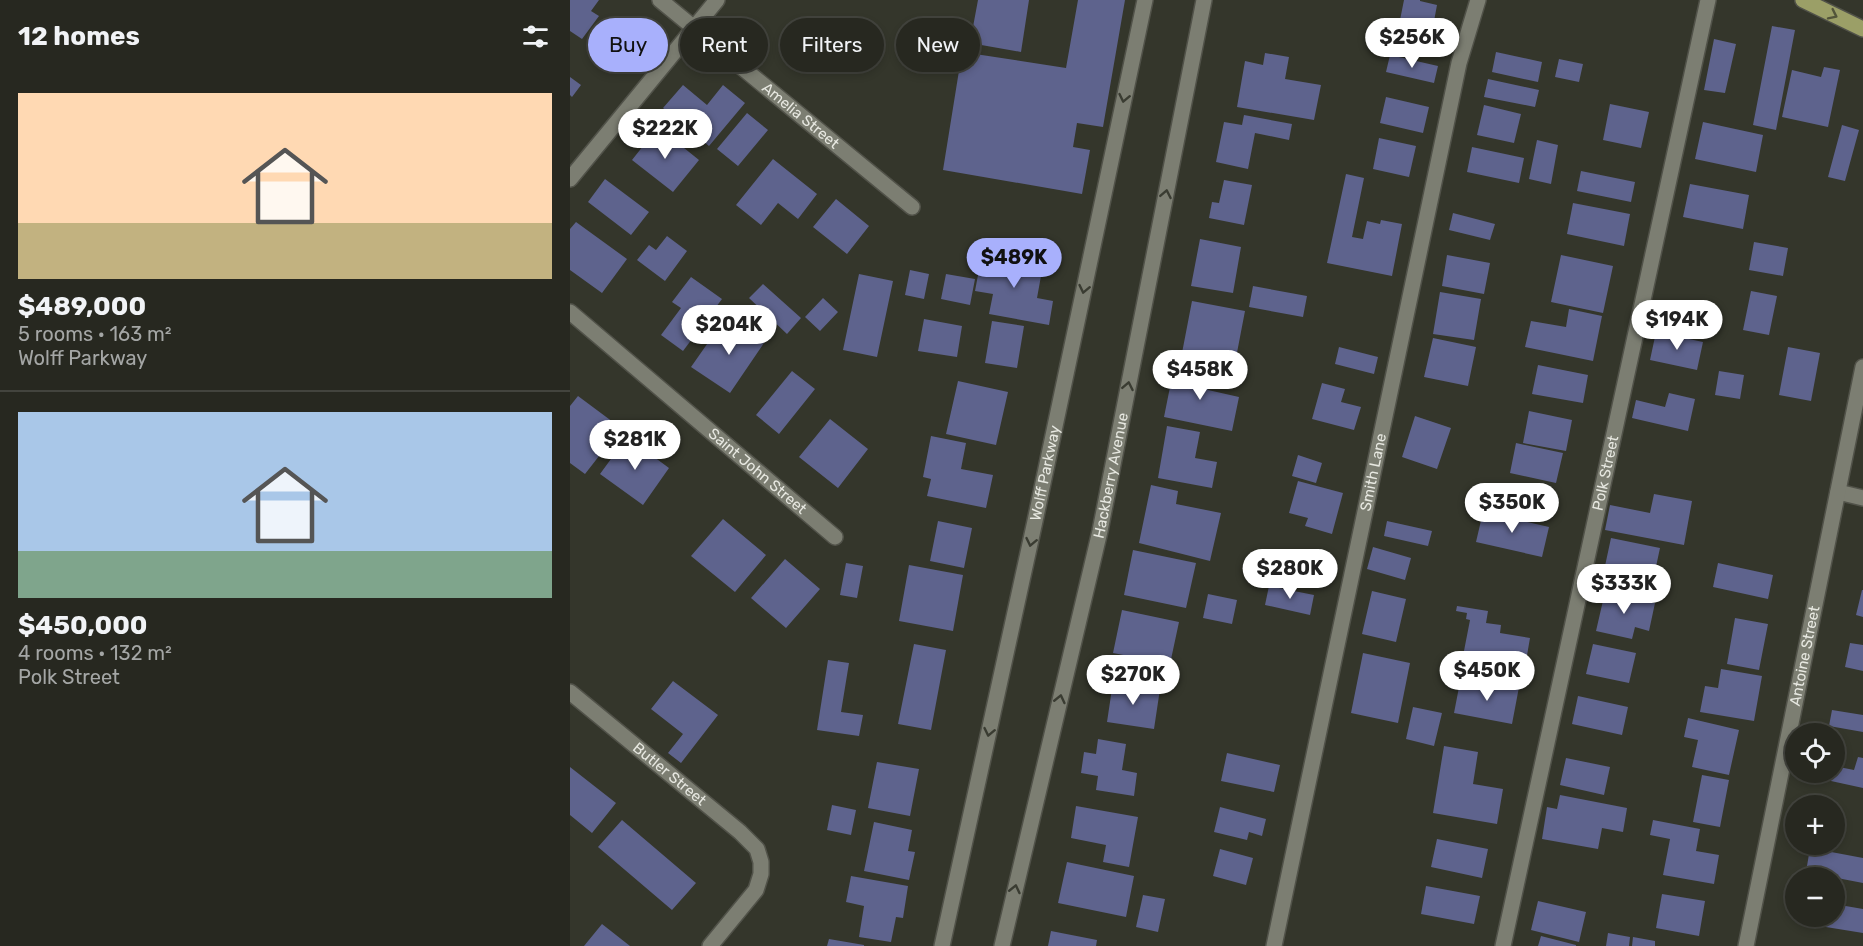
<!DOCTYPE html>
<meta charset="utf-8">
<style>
:root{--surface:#272820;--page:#33342d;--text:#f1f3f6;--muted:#a4a6a5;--line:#43443e;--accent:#a8b0fc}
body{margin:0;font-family:Rubik,sans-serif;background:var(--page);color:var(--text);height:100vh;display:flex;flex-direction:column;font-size:22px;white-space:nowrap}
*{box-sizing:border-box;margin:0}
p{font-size:20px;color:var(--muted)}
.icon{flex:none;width:33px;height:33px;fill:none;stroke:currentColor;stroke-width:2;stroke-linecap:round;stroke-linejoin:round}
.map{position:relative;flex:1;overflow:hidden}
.drawer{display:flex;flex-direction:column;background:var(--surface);width:570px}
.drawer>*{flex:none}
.hud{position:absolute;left:18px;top:18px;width:570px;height:54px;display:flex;gap:12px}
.fabs{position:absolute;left:1215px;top:723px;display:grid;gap:12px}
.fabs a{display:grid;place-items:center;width:60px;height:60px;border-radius:50%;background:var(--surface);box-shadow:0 3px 9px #0003,0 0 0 2px var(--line);font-size:30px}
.price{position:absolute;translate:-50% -51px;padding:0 14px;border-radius:21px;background:#fff;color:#222;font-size:20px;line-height:39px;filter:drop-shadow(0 2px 3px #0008)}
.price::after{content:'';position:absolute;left:50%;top:36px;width:18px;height:14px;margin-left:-9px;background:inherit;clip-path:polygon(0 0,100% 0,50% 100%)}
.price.active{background:var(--accent);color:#111}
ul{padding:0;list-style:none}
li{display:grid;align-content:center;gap:12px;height:318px;padding:0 18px}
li+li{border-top:2px solid var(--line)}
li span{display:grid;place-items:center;height:186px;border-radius:0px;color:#555}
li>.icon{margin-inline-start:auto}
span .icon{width:108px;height:108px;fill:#fffc;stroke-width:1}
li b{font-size:26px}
h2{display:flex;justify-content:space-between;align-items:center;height:72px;padding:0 18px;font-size:26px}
.chip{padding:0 21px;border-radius:27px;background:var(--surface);box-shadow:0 3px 9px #0003,0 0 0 2px var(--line);font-size:21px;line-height:54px}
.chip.active{background:var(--accent);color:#111}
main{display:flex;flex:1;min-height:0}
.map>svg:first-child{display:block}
.building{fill:#5e638d}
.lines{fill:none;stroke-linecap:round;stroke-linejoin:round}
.minor-casing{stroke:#515249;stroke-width:18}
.major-casing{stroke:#515249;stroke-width:18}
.minor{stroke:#7c7e72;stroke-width:15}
.major{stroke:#9b9f67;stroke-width:15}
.oneway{stroke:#52543a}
.oneway2{stroke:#3a3c32}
.labels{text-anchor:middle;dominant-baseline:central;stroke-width:5;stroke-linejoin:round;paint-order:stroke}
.street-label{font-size:15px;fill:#e7e8e1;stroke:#2a2c22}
</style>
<main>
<section class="drawer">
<h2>12 homes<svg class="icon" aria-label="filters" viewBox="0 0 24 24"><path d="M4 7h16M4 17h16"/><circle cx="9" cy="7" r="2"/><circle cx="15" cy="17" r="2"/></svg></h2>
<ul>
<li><span style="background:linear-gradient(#ffd9b3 70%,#c2b280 0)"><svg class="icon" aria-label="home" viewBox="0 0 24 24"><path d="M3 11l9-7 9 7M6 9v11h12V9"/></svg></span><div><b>$489,000</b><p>5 rooms · 163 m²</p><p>Wolff Parkway</p></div></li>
<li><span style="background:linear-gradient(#a9c7e8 75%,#7fa58c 0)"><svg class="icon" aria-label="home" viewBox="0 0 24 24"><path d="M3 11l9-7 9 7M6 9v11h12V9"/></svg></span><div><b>$450,000</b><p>4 rooms · 132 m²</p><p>Polk Street</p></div></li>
</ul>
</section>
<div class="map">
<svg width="1293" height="946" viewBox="0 0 1293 946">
<rect width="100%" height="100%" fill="#34362b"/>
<path class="building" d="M0,0H29L21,11L29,16L12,39L0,31Z
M408,0H459L451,52L400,43Z
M508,0H555L533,127L507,123L503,147L520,150L512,194L373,170L392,52L496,68Z
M834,0H850V1L867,5L862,32L829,25Z
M1202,26L1225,30L1206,130L1183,125Z
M1144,39L1166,44L1155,93L1134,90Z
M926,52L972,62L968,82L922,72Z
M695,53L719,57L715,79L751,85L744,120L667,107L675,61L693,65Z
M820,55L868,66L864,83L816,72Z
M989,59L1013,64L1009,82L985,77Z
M1254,67L1270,70L1258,127L1212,117L1222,70L1251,77Z
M0,77L11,85L2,97L0,95Z
M918,79L969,90L965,107L914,97Z
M113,85L137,105L153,85L175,103L139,146L93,108Z
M816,97L859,107L853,133L810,123Z
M1040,104L1079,112L1071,148L1033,140Z
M914,105L951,114L944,143L907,135Z
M177,113L198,130L168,166L147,149Z
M674,115L722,124L719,140L685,133L678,169L646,162L654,122L672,125Z
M1133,122L1193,135L1186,172L1125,159Z
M1272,125L1289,130L1275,181L1258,177Z
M88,127L129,160L103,192L62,160Z
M809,138L846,146L839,177L803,169Z
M967,140L988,145L981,184L959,179Z
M902,147L954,158L949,183L897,172Z
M203,159L247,194L228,219L208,203L191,225L166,205Z
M1011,171L1065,182L1061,202L1007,191Z
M776,174L794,178L782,237L793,239L797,221L810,224L811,220L832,224L822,276L757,263Z
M35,179L79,212L61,235L18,202Z
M654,180L682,185L674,225L639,218L642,202L649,203Z
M1120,184L1179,195L1173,229L1113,217Z
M266,199L299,226L277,254L243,227Z
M1003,203L1060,214L1054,246L997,234Z
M883,213L925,224L920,240L879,230Z
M6,222L57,259L32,293L0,270V229Z
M97,236L117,251L95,281L67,260L79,245L86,250Z
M630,239L671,247L663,293L621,286Z
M1184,242L1218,248L1213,276L1179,270Z
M412,254L473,265L467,298L483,301L479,325L419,314L423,294L405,291Z
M877,255L920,263L914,294L872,286Z
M991,255L1043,266L1033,313L981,302Z
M340,270L359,274L354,299L335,295Z
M289,274L323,281L307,357L273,350Z
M376,274L405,279L400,305L371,299Z
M121,277L152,299L113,351L91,335L111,308L102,302Z
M193,284L231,318L217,334L179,298Z
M683,286L737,296L733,317L679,307Z
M1181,291L1207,296L1199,335L1173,330Z
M870,292L911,299L904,340L863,334Z
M253,298L268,312L250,331L235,317Z
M622,301L675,311L665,363L612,353Z
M999,309L1032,316L1023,361L955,347L961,321L996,327Z
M354,319L392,326L387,357L348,351Z
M174,321L198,337L160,393L121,367L149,327L163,337Z
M422,321L454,326L447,368L415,363Z
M1086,332L1133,342L1127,370L1080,360Z
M863,338L906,347L898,386L854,377Z
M769,347L808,357L804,374L765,364Z
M1218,347L1250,353L1241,401L1209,395Z
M611,365L642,371L638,390L669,397L662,431L594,417L600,387L606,389Z
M968,365L1018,375L1013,403L962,394Z
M222,371L245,389L209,434L186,415Z
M1149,371L1174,375L1170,399L1145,395Z
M388,381L438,392L426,445L376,434Z
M752,383L775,389L771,402L791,407L784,430L742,419Z
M1099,393L1125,399L1118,431L1062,418L1066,400L1095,407Z
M8,396L51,428L15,474L0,463V406Z
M959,411L1002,420L996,451L953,443Z
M845,416L881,428L867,469L832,457Z
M260,419L298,449L268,488L229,457Z
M597,426L630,432L625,458L647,462L642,488L588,478Z
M361,436L396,443L391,469L423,475L416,508L357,496L361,479L353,477Z
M57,437L99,468L73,505L30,474Z
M946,443L993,453L986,483L940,473Z
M728,455L752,463L746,483L722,476Z
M728,481L773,493L762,534L735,526L738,518L719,513Z
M946,483L978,491L973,515L940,507Z
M581,485L608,491L606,504L651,513L640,561L569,543Z
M1084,494L1122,501L1114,545L1035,530L1040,505L1080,513Z
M913,512L979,527L972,557L906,542Z
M153,519L196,555L165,592L121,556Z
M368,521L402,528L394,568L360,561Z
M817,521L862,531L858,546L814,536Z
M1041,538L1090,548L1084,576L1035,566Z
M803,547L841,558L835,580L797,569Z
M563,550L626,563L616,608L554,595Z
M215,559L250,589L216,628L181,598Z
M276,563L293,566L287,598L270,595Z
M1148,563L1203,575L1198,599L1143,587Z
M339,565L393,575L383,631L329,621Z
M699,586L744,595L740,615L695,605Z
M1292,590H1293V617L1286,615Z
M802,591L836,599L826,642L792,634Z
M1035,592L1085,603L1079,631L1065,627L1062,639L1026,631Z
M638,594L667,600L662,624L633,618Z
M887,606L918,611L916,623L931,625L930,633L960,638L955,667L893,656L900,620L896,619L897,613L886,611Z
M552,610L609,622L600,664L543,653Z
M1165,618L1198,624L1189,670L1157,664Z
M1280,643L1293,645V671L1275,667Z
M344,644L376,650L361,730L328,724Z
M1023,644L1066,653L1059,683L1016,674Z
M793,653L840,663L828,723L781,713Z
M258,660L279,663L271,712L293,715L289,736L247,730Z
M1151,669L1192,676L1184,721L1130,712L1135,686L1148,688Z
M103,681L148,715L111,763L98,753L113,734L81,709Z
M543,682L590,689L584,729L537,722Z
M890,682L931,690L932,684L949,687L942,724L884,713Z
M1008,696L1058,707L1052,735L1002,724Z
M843,707L872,713L864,746L836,739Z
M1262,710L1293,715V732L1259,726Z
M1118,718L1169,730L1159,775L1122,767L1128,740L1114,737Z
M528,739L556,744L552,770L567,773L564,796L526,790L528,776L511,773L514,752L526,754Z
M874,746L908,752L903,784L933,789L927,824L863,813Z
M657,753L710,765L704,792L651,781Z
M1288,757L1293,758V788L1261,781L1263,772H1264V766L1284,770Z
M996,758L1040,767L1034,795L990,785Z
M307,762L349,769L340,816L298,808Z
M0,767L46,803L22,833L0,815Z
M1132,775L1159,780L1150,827L1123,822Z
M990,795L1057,808L1053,832L1032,828L1028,849L972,839L977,807L987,809Z
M262,805L286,810L281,835L257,830Z
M506,806L568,817L559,867L533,862L536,845L501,838Z
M650,807L696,819L692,836L679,832L677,840L644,832Z
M52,820L126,883L102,910L28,847Z
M1083,820L1130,829L1126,851L1149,855L1144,884L1093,875L1100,839L1080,835Z
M304,822L342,830L338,851L345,852L339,880L294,871Z
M867,839L918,849L912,878L861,867Z
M1240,848L1293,858V883L1236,872Z
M650,849L683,858L676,885L643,876Z
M497,862L564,876L556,917L488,903Z
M281,876L338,886L333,918L326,917L321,942L289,937L294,906L276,902Z
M856,886L910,896L904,924L851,914Z
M1092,894L1135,901L1129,936L1086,928Z
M573,895L595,899L588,932L566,927Z
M968,901L1016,912L1009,942L961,930Z
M1264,904L1293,909V933L1225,922L1226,916H1264Z
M32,924L60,946H14Z
M481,931L527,940L526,946H478Z
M1038,933L1060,937L1059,946H1036Z
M971,936L1006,945V946H968Z
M1063,937L1085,941V946H1062Z
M259,939L294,945V946H257Z"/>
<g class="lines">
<defs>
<g id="minor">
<path id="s1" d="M90,0L342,207"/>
<path d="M0,179L147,0"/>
<path id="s2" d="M0,312L265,537"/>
<path d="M1268,492L1293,498"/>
<path id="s3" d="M0,692L170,832L187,849L191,862V874L186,890L140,946"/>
<path id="s4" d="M372,946L465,521L575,0"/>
<path id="s5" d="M432,946L530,531L634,0"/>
<path id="s6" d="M704,946L889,63L908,0"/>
<path id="s7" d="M933,946L1138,0"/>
<path id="s8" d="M1176,946L1293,367"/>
</g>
<path id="major" d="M1233,0L1293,29"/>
</defs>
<use href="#minor" class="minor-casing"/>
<use href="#major" class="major-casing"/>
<use href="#minor" class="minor"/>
<use href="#major" class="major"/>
</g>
<defs><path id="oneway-chevron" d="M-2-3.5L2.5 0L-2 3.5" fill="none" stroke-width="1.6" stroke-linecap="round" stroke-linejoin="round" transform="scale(1.5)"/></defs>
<use class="oneway" href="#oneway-chevron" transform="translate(1263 15) rotate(26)"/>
<g class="oneway2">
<use href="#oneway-chevron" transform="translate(554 98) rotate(102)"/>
<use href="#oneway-chevron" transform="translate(596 194) rotate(-79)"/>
<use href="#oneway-chevron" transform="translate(514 289) rotate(102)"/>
<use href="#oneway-chevron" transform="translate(558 386) rotate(-79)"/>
<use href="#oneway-chevron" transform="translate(461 542) rotate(102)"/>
<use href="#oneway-chevron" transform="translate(490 699) rotate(-77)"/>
<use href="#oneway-chevron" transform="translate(419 732) rotate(102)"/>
<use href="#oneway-chevron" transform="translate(445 889) rotate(-77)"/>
</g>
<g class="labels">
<g class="street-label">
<text stroke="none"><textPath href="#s1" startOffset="182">Amelia Street</textPath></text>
<text stroke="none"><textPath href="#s2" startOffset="246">Saint John Street</textPath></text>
<text stroke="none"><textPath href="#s6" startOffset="484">Smith Lane</textPath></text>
<text stroke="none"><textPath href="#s4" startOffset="484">Wolff Parkway</textPath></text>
<text stroke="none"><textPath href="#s7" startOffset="484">Polk Street</textPath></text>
<text stroke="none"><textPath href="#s5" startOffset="483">Hackberry Avenue</textPath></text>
<text stroke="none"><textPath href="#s8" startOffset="296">Antoine Street</textPath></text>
<text stroke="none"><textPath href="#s3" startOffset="129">Butler Street</textPath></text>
</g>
</g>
</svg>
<div class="fabs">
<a><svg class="icon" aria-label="locate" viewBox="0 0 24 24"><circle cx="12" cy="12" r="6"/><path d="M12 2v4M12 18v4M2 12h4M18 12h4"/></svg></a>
<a>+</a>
<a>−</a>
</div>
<b class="price" style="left:842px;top:69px">$256K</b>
<b class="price" style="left:95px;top:160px">$222K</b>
<b class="price active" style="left:444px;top:289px">$489K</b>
<b class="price" style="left:1107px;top:351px">$194K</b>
<b class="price" style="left:159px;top:356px">$204K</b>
<b class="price" style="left:630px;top:401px">$458K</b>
<b class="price" style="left:65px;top:471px">$281K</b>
<b class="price" style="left:942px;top:534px">$350K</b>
<b class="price" style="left:720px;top:600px">$280K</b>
<b class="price" style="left:1054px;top:615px">$333K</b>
<b class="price" style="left:917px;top:702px">$450K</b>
<b class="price" style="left:563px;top:706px">$270K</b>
<div class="hud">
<a class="chip active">Buy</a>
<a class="chip">Rent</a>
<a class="chip">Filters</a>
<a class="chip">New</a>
</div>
</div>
</main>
